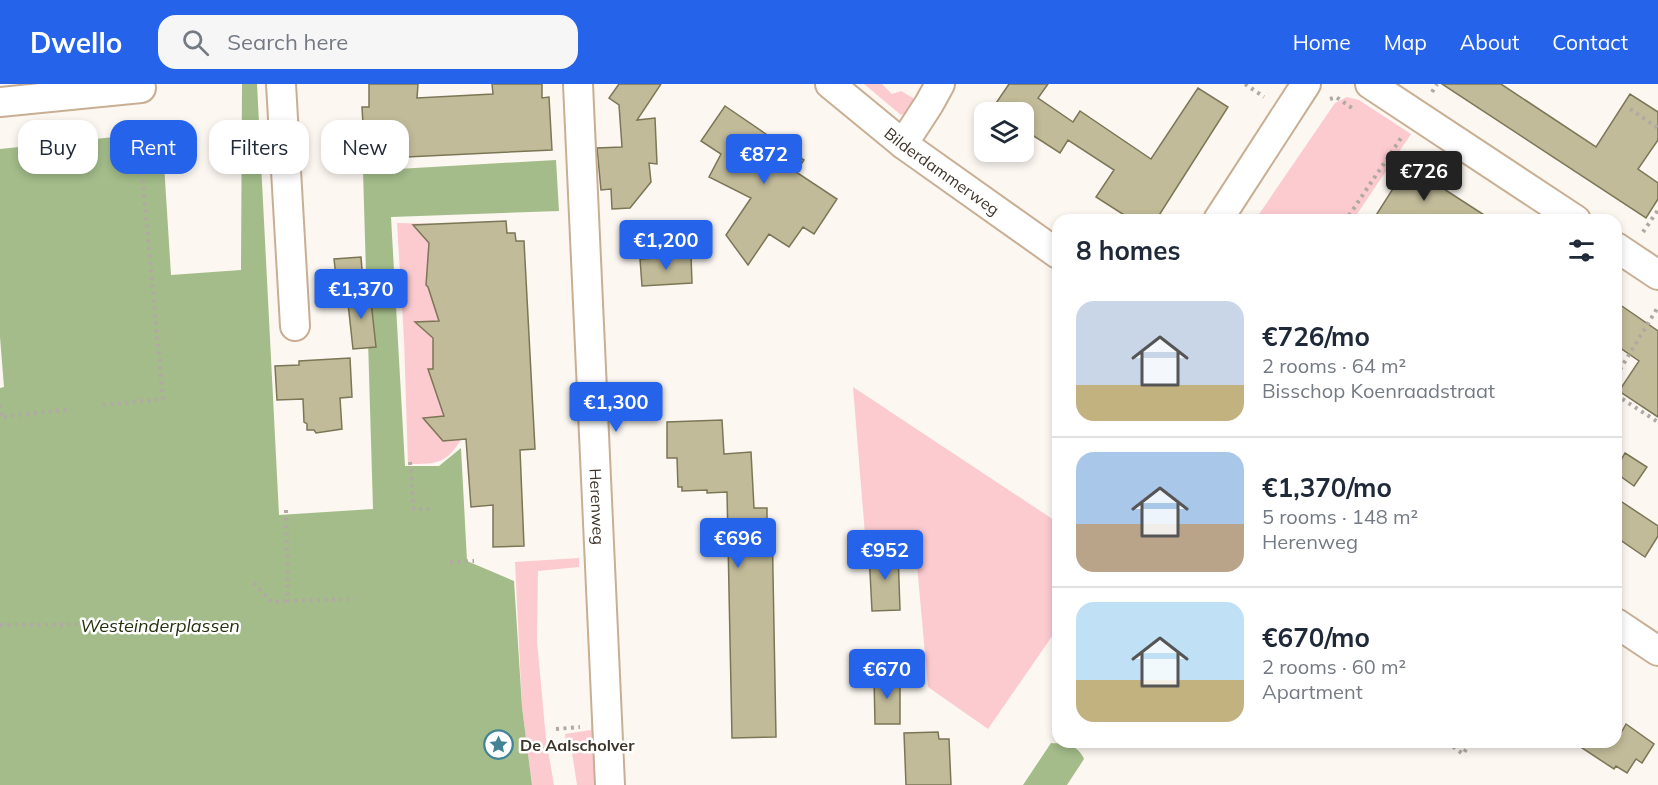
<!DOCTYPE html>
<meta charset="utf-8">
<style>
:root{--surface:#fff;--page:#f6f6f7;--text:#1f2937;--muted:#747a83;--line:#e0e1e3;--accent:#2563eb}
body{margin:0;font-family:Mulish,sans-serif;background:var(--page);color:var(--text);height:100vh;display:flex;flex-direction:column;font-size:22px;white-space:nowrap}
*{box-sizing:border-box;margin:0}
p{font-size:20px;color:var(--muted)}
.icon{flex:none;width:33px;height:33px;fill:none;stroke:currentColor;stroke-width:2;stroke-linecap:round;stroke-linejoin:round}
.map{position:relative;flex:1;overflow:hidden}
.drawer{position:absolute;left:1052px;top:130px;width:570px;height:534px;display:flex;flex-direction:column;background:var(--surface);border-radius:18px;box-shadow:0 3px 9px #0003}
.drawer>*{flex:none}
.hud{position:absolute;left:18px;top:36px;width:570px;height:54px;display:flex;gap:12px}
.fabs{position:absolute;left:974px;top:18px;display:grid;gap:12px}
.fabs a{display:grid;place-items:center;width:60px;height:60px;border-radius:12px;background:var(--surface);box-shadow:0 3px 9px #0003;font-size:30px}
.price{position:absolute;translate:-50% -51px;padding:0 14px;border-radius:6px;background:var(--accent);color:#fff;font-size:20px;line-height:39px;filter:drop-shadow(0 2px 3px #0008)}
.price::after{content:'';position:absolute;left:50%;top:36px;width:18px;height:14px;margin-left:-9px;background:inherit;clip-path:polygon(0 0,100% 0,50% 100%)}
.price.current{background:#222;color:#fff}
ul{padding:0;list-style:none}
li{display:flex;align-items:center;gap:18px;height:150px;padding:0 24px}
li+li{border-top:2px solid var(--line)}
li span{display:grid;place-items:center;flex:none;width:168px;height:120px;border-radius:18px;color:#555}
li>.icon{margin-inline-start:auto}
span .icon{width:72px;height:72px;fill:#fffc;stroke-width:1}
li b{font-size:26px}
h2{display:flex;justify-content:space-between;align-items:center;height:72px;padding:0 24px;font-size:26px}
.pill{padding:0 21px;border-radius:18px;background:var(--surface);box-shadow:0 3px 9px #0003;font-size:21px;line-height:54px}
.pill.current{background:var(--accent);color:#fff}
header{display:flex;align-items:center;gap:36px;box-sizing:border-box;height:84px;padding:0 30px;background:var(--accent);color:#fff}
header strong{font-size:28px}
nav{display:flex;gap:33px;margin-inline-start:auto;font-size:21px}
.search{width:420px;height:54px;background:var(--page);display:flex;align-items:center;gap:15px;box-sizing:border-box;padding:0 21px;border-radius:18px;color:var(--muted);font-size:22px}
.map>svg:first-child{display:block}
.green{fill:#fccbd0}
.water{fill:#a3bc89}
.building{fill:#c1bb99;stroke:#7b7656;stroke-width:1.5}
.lines{fill:none;stroke-linecap:round;stroke-linejoin:round}
.minor-casing{stroke:#c8af94;stroke-width:32}
.path{stroke:#b1aaa2;stroke-width:4;stroke-dasharray:3 4.5;stroke-linecap:butt}
.minor{stroke:#fff;stroke-width:28}
.labels{text-anchor:middle;dominant-baseline:central;stroke-width:5;stroke-linejoin:round;paint-order:stroke}
.street-label{font-size:16px;fill:#3e3429;stroke:#fff}
.poi-label{font-size:16px;font-weight:bold;fill:#3e3429;stroke:#fff;text-anchor:start}
.water-label{font-size:18px;font-style:italic;fill:#22320d;stroke:#fff}
</style>
<header>
<strong>Dwello</strong>
<div class="search"><svg class="icon" aria-label="search" viewBox="0 0 24 24"><circle cx="10" cy="10" r="6"/><path d="M15 15l6 6"/></svg>Search here</div>
<nav><a>Home</a><a>Map</a><a>About</a><a>Contact</a></nav>
</header>
<div class="map">
<svg width="1658" height="701" viewBox="0 0 1658 701">
<rect width="100%" height="100%" fill="#fcf7f1"/>
<path class="green" d="M864,0H882L892,10L901,7L918,17L912,26L901,31Z
M1347,13L1359,16L1411,50L1353,136H1255L1335,19Z
M397,139L440,140L463,352C447,380 438,380 408,380L404,255Z
M853,303L1057,438V545L988,645L928,603L915,459L866,463Z
M579,474V483L538,487L537,557L546,655L554,701H532L522,623L515,478Z
M592,633H596L600,701H577L571,662L566,660L565,650L591,646Z"/>
<path class="water" d="M242,0H257L279,431L373,425L363,87L556,76L559,127L391,133L405,382H439L461,364L467,477L514,497L522,623L532,701H0V304L4,303L0,253V65L162,48L171,191L241,186Z
M1051,659C1066,660 1077,660 1084,675L1067,701H1023Z"/>
<path class="building" d="M369,0H418L417,14L493,10L492,0H542V14L549,13L552,66L365,75L362,23H369Z
M619,0H661L637,36L655,34L657,80L649,79L651,98L630,124L612,125L611,105L601,106L597,64L622,63L619,21L609,14Z
M1009,0H1048L1038,14L1073,38L1080,27L1151,75L1198,4L1228,23L1156,136H1132L1096,113L1114,86L1068,56L1060,69L1023,45V28H990Z
M1442,0H1501L1596,63L1630,10L1658,28V56L1638,85L1658,99V115L1646,134Z
M725,22L804,76L796,88L837,115L814,150L803,143L789,163L769,150L748,181L726,151L751,114L709,93L721,70L701,57Z
M1408,81L1430,96L1492,136H1373Z
M506,137L507,149H515L516,157H524L535,365L520,366L524,462L493,463V421L471,423L466,355L443,357L423,334L444,332L428,285H433V254L415,238L439,237L428,203L426,201L429,159L413,141Z
M691,172L692,199L642,202L640,175Z
M361,173L363,198L337,201L334,175Z
M370,208L376,263L353,265L347,210Z
M1616,218L1658,247V333L1619,307L1639,277L1616,261Z
M350,274L352,313L340,314L342,345L316,349L314,346H307V340L304,338L303,315L277,316L275,282L299,281V277Z
M722,336L724,370L751,368L754,424H767V436H772L776,653L732,654L727,408L707,409V406L682,407V403H678L677,374H667V338Z
M1625,369L1647,383L1634,402L1616,389V385Z
M1616,414L1658,442V452L1645,473L1616,453Z
M898,468L900,526L872,527L869,469Z
M874,592L900,593V640H875Z
M1626,640L1654,660L1642,679L1636,675L1627,689L1616,682L1614,685L1573,658H1616Z
M938,648L939,655H949L951,701H906L904,649Z"/>
<g class="lines">
<defs>
<g id="minor">
<path d="M281,0L295,242"/>
<path id="s1" d="M578,0L610,701"/>
<path id="s2" d="M830,0L903,60L1058,170"/>
<path d="M1370,0L1576,136"/>
<path d="M0,18L141,4"/>
<path d="M903,60L929,20L940,0"/>
<path d="M1218,136L1306,0"/>
<path d="M1616,163L1658,191"/>
<path d="M1616,539L1658,567"/>
</g>
</defs>
<use href="#minor" class="minor-casing"/>
<path class="path" d="M1245,0L1264,13
M1432,8L1437,0
M1330,15L1336,13L1352,24
M1630,25L1658,44
M1353,136L1348,133L1401,54
M1643,148L1658,126
M1616,292L1658,223
M1616,311L1658,338
M0,321L1,333L72,325
M103,321L163,315L138,46
M410,378L414,425H433
M286,426L288,517L355,515
M450,478L474,477
M254,499L272,518L288,517
M0,541L163,540
M556,645L580,643
M1447,658L1463,670L1471,658"/>
<use href="#minor" class="minor"/>
</g>
<defs>
<symbol id="sight-ring" viewBox="-11 -11 22 22"><circle r="9.5" fill="#fff" stroke="#428496" stroke-width="1.5"/><path d="M0-6L1.8-2.2L6-1.7L2.9 1.2L3.7 5.4L0 3.3L-3.7 5.4L-2.9 1.2L-6-1.7L-1.8-2.2Z" fill="#428496"/></symbol>
</defs>
<g fill-rule="evenodd">
<use href="#sight-ring" x="482" y="644" width="33" height="33"/>
</g>
<g class="labels">
<g class="street-label">
<text stroke="none"><textPath href="#s2" startOffset="142">Bilderdammerweg</textPath></text>
<text stroke="none"><textPath href="#s1" startOffset="423">Herenweg</textPath></text>
</g>
<g class="poi-label">
<text x="520" y="661">De Aalscholver</text>
</g>
<g class="water-label">
<text x="160" y="541">Westeinderplassen</text>
</g>
</g>
</svg>
<div class="fabs">
<a><svg class="icon" aria-label="layers" viewBox="0 0 24 24"><path d="M12 4l9 5-9 5-9-5zM3 14l9 5 9-5"/></svg></a>
</div>
<b class="price" style="left:764px;top:101px">€872</b>
<b class="price current" style="left:1424px;top:118px">€726</b>
<b class="price" style="left:666px;top:187px">€1,200</b>
<b class="price" style="left:361px;top:236px">€1,370</b>
<b class="price" style="left:616px;top:349px">€1,300</b>
<b class="price" style="left:738px;top:485px">€696</b>
<b class="price" style="left:885px;top:497px">€952</b>
<b class="price" style="left:887px;top:616px">€670</b>
<div class="hud">
<a class="pill">Buy</a>
<a class="pill current">Rent</a>
<a class="pill">Filters</a>
<a class="pill">New</a>
</div>
<section class="drawer">
<h2>8 homes<svg class="icon" aria-label="filters" viewBox="0 0 24 24"><path d="M4 7h16M4 17h16"/><circle cx="9" cy="7" r="2"/><circle cx="15" cy="17" r="2"/></svg></h2>
<ul>
<li><span style="background:linear-gradient(#c9d6e8 70%,#c2b280 0)"><svg class="icon" aria-label="home" viewBox="0 0 24 24"><path d="M3 11l9-7 9 7M6 9v11h12V9"/></svg></span><div><b>€726/mo</b><p>2 rooms · 64 m²</p><p>Bisschop Koenraadstraat</p></div></li>
<li><span style="background:linear-gradient(#a9c7e8 60%,#b9a48a 0)"><svg class="icon" aria-label="home" viewBox="0 0 24 24"><path d="M3 11l9-7 9 7M6 9v11h12V9"/></svg></span><div><b>€1,370/mo</b><p>5 rooms · 148 m²</p><p>Herenweg</p></div></li>
<li><span style="background:linear-gradient(#bfe0f5 65%,#c2b280 0)"><svg class="icon" aria-label="home" viewBox="0 0 24 24"><path d="M3 11l9-7 9 7M6 9v11h12V9"/></svg></span><div><b>€670/mo</b><p>2 rooms · 60 m²</p><p>Apartment</p></div></li>
</ul>
</section>
</div>
